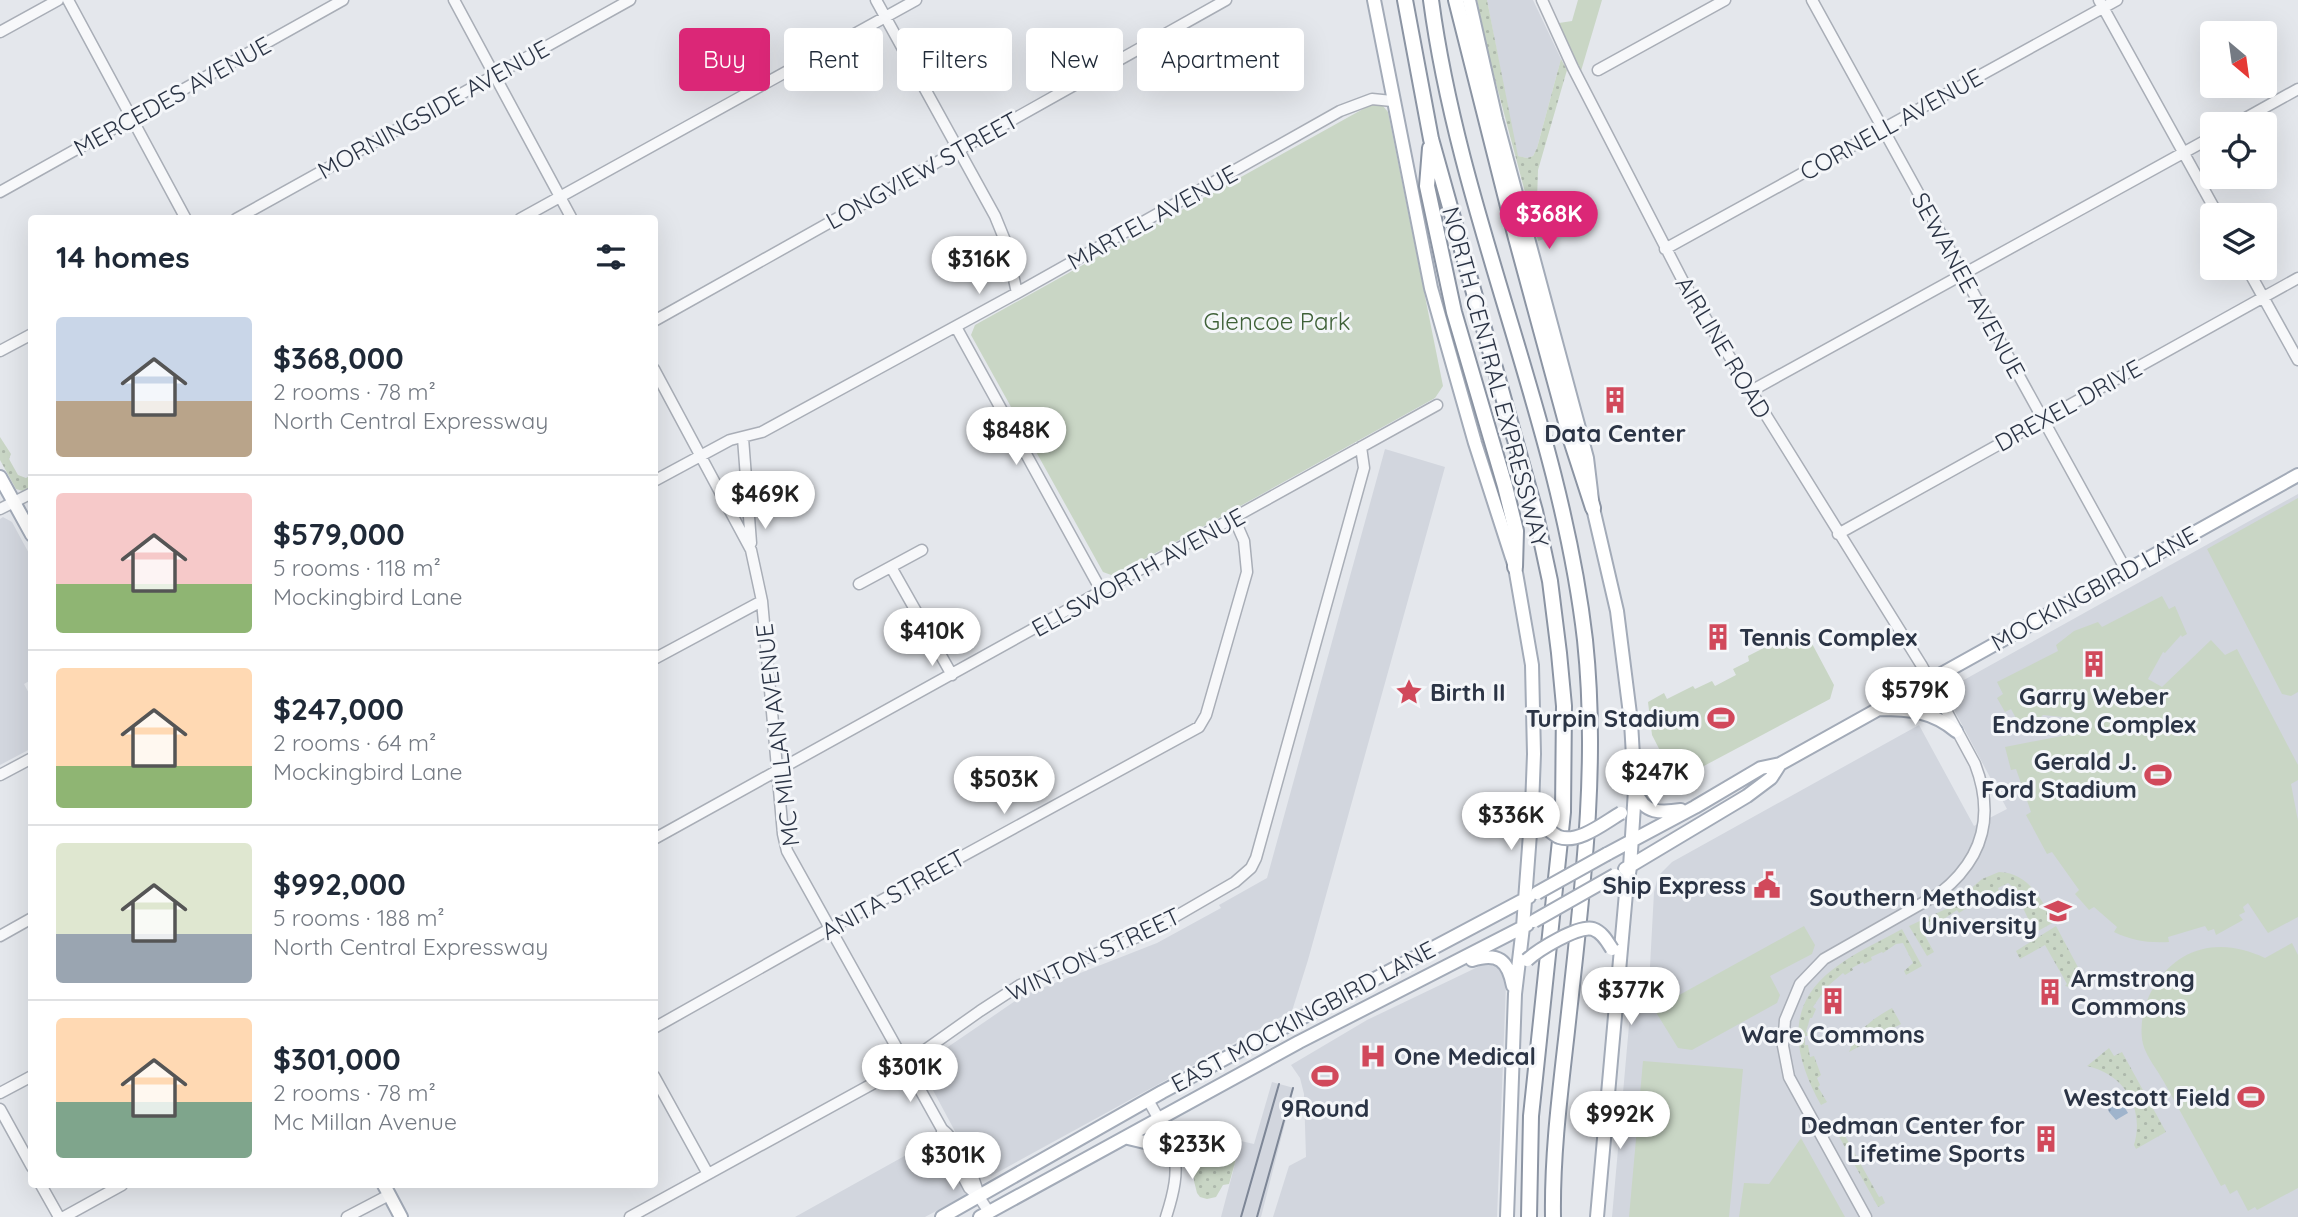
<!DOCTYPE html>
<meta charset="utf-8">
<style>
:root{--surface:#fff;--page:#f6f6f7;--text:#1f2937;--muted:#747a83;--line:#e0e1e3;--accent:#db2777}
body{margin:0;font-family:Quicksand,sans-serif;background:var(--page);color:var(--text);height:100vh;display:flex;flex-direction:column;font-size:26px;white-space:nowrap}
*{box-sizing:border-box;margin:0}
p{font-size:23px;color:var(--muted)}
.icon{flex:none;width:38px;height:38px;fill:none;stroke:currentColor;stroke-width:2;stroke-linecap:round;stroke-linejoin:round}
.map{position:relative;flex:1;overflow:hidden}
.side{position:absolute;left:28px;top:215px;width:630px;height:973px;display:flex;flex-direction:column;background:var(--surface);border-radius:7px;box-shadow:0 7px 28px #0002}
.side>*{flex:none}
.banner{position:absolute;left:679px;top:28px;width:665px;height:63px;display:flex;gap:14px}
.needle{width:46px;rotate:151deg}
.buttons{position:absolute;left:2200px;top:21px;display:grid;gap:14px}
.buttons a{display:grid;place-items:center;width:77px;height:77px;border-radius:7px;background:var(--surface);box-shadow:0 7px 28px #0002;font-size:35px}
.price{position:absolute;translate:-50% -60px;padding:0 16px;border-radius:24px;background:#fff;color:#222;font-size:23px;line-height:46px;filter:drop-shadow(0 2px 4px #0008)}
.price::after{content:'';position:absolute;left:50%;top:42px;width:21px;height:16px;margin-left:-10px;background:inherit;clip-path:polygon(0 0,100% 0,50% 100%)}
.price.active{background:var(--accent);color:#fff}
ul{padding:0;list-style:none}
li{display:flex;align-items:center;gap:21px;height:175px;padding:0 28px}
li+li{border-top:2px solid var(--line)}
li span{display:grid;place-items:center;flex:none;width:196px;height:140px;border-radius:7px;color:#555}
li>.icon{margin-inline-start:auto}
span .icon{width:84px;height:84px;fill:#fffc;stroke-width:1}
li b{font-size:30px}
h2{display:flex;justify-content:space-between;align-items:center;height:84px;padding:0 28px;font-size:30px}
.tag{padding:0 24px;border-radius:7px;background:var(--surface);box-shadow:0 7px 28px #0002;font-size:24px;line-height:63px}
.tag.active{background:var(--accent);color:#fff}
.map>svg:first-child{display:block}
.built{fill:#d2d6de}
.grass{fill:url(#grass-dots)}
.park{fill:#c9d6c5}
.water{fill:url(#water-ripples)}
.lines{fill:none;stroke-linecap:round;stroke-linejoin:round}
.minor-casing{stroke:#a9aeb7;stroke-width:13}
.major-casing{stroke:#a3abb8;stroke-width:16}
.highway-casing{stroke:#8b94a3;stroke-width:18}
.minor{stroke:#f7f8fa;stroke-width:10}
.major{stroke:#fff;stroke-width:12}
.highway{stroke:#fff;stroke-width:14}
.tram{stroke:#7d8696;stroke-width:2}
.major-bridge-casing{stroke:#a3abb8;stroke-width:16;stroke-linecap:butt}
.major-bridge{stroke:#fff;stroke-width:12}
.labels{text-anchor:middle;dominant-baseline:central;stroke-width:6;stroke-linejoin:round;paint-order:stroke}
.street-label{font-size:24px;fill:#2b3445;stroke:#f4f6f9}
.park-label{font-size:24px;fill:#3f6138;stroke:#f4f6f9}
.poi-label{font-size:24px;font-weight:bold;fill:#2b3445;stroke:#f4f6f9;text-anchor:end}
</style>
<div class="map">
<svg width="2298" height="1217" viewBox="0 0 2298 1217">
<defs>
<pattern id="grass-dots" width="8" height="8" patternUnits="userSpaceOnUse" patternTransform="scale(1.75)"><rect width="8" height="8" fill="#c9d6c5"/><path d="M2 2h.1M6 6h.1" fill="none" stroke="#adb8ab" stroke-width="1.8" stroke-linecap="round"/></pattern>
<pattern id="water-ripples" width="26" height="14" patternUnits="userSpaceOnUse" patternTransform="scale(1.75)"><rect width="26" height="14" fill="#9fb4cc"/><path d="M2 4q2-2 4 0t4 0M15 11q2-2 4 0t4 0" fill="none" stroke="#8293a7"/></pattern>
</defs>
<rect width="100%" height="100%" fill="#e4e7ec"/>
<path class="built" d="M1487,0H1533L1561,59L1537,148L1533,156L1527,158L1517,156Z
M1385,449L1445,467L1308,960L1292,1011L991,1176L983,1174L972,1163L920,1066L1024,995L1157,943L1221,908L1219,905L1267,878Z
M2298,494V1217H1612L1630,1014L1648,1004L1654,892L1658,876L1672,862L1919,725L1974,826L2007,809L1944,691Z
M3,517L12,522L31,557V680L24,684L31,697L32,748L0,765V519Z
M1484,964H1489L1500,968L1506,983L1497,1217H1273L1289,1166L1306,1157L1304,1094L1300,1078L1291,1065L1367,1020Z
M1272,1082L1294,1088L1261,1217H1221L1241,1141L1254,1144Z
M935,1139L966,1195L925,1217H795Z"/>
<path class="grass" d="M1477,0H1487L1518,156L1527,158L1533,156L1537,148L1561,59L1567,70L1538,170L1537,201L1546,224L1551,223L1556,235L1538,241L1488,53Z
M0,437L11,454L9,459L18,475L26,478L31,475V486L23,491L16,489L0,460Z
M1999,872C2029,873 2041,899 2054,922L2038,931L2036,928L2033,929L2013,887L2008,883L1998,888L1999,891L1992,894L1990,893L1959,913L1957,910L1935,925L1934,923L1925,928L1926,932L1924,934L1934,952L1927,956L1909,926L1948,908L1982,879Z
M2056,926L2080,971L2073,988L2065,986L2067,984L2045,945L2020,959L2016,951Z
M1902,929L1922,966L1906,975L1904,971L1913,963L1903,943L1896,944L1883,953L1882,952L1871,957L1872,960L1864,964L1863,962L1852,968L1853,970L1845,975L1843,973L1828,986L1829,989L1823,996L1821,995L1813,1007L1816,1009L1812,1018H1810L1806,1032L1809,1033V1036H1805V1045H1808L1810,1057L1814,1056L1821,1075L1817,1078L1820,1085L1818,1087L1827,1102L1821,1105C1795,1058 1783,1008 1832,970C1853,953 1879,942 1902,929Z
M1892,1008L1901,1024L1849,1052C1858,1029 1871,1020 1892,1008Z
M2109,1048L2114,1056L2122,1052L2166,1132L2136,1149L2134,1145C2145,1108 2124,1074 2087,1066Z
M1844,1127L1846,1132L1844,1134L1879,1197L1882,1196L1885,1203L1878,1207L1836,1131Z
M1224,1136H1231L1241,1141L1229,1184L1223,1185L1216,1197L1207,1199L1200,1197L1197,1193L1194,1181L1195,1156C1207,1151 1211,1139 1224,1136Z"/>
<path class="park" d="M1578,0H1602L1581,71L1559,23L1572,21Z
M1372,104L1383,106L1388,112L1443,386L1435,398L1114,576L1103,572L971,335L975,325Z
M2298,498V692L2291,696L2282,694L2207,549Z
M2162,596L2169,609L2175,606L2187,634L2182,637L2181,635L2165,653L2163,652L2148,679L2162,687L2211,640L2225,655L2237,649L2298,765V780L2291,784L2298,821V917L2268,933L2248,903L2243,907L2245,912L2239,915L2243,920L2216,935L2214,929L2208,931L2205,926L2168,937L2169,942C2148,943 2133,941 2114,932L2117,927L2094,907L2089,910L2075,894L2079,890L2052,852L2047,854L2026,815L2031,812L2016,769L2011,770L2005,747L2072,734L2071,718L2043,715L2041,717L2017,720L2011,709L2005,712L1997,698L2003,694L1997,682L2058,651L2056,645L2074,631L2098,622L2102,627Z
M1795,632L1798,637L1809,638L1834,685L1830,699L1685,776L1671,772L1652,735L1648,702L1664,693L1667,699L1693,686L1695,689L1712,681L1715,686L1736,675L1733,669L1749,661L1748,656Z
M1804,926L1815,945L1812,954L1770,976L1780,995L1777,1003L1692,1050L1678,1048L1654,1009Z
M2292,943L2298,955V1188L2257,1210L2255,1207L2248,1211L2237,1190L2230,1194L2225,1184L2221,1186C2202,1151 2183,1116 2164,1082C2158,1071 2146,1056 2143,1044C2136,1013 2154,974 2183,957C2209,942 2238,945 2265,958Z
M1643,1061L1743,1069L1729,1217H1629Z
M1801,1138L1845,1217H1739L1744,1183L1769,1184Z"/>
<path class="water" d="M2115,1091L2128,1113L2116,1120L2109,1112L2104,1097Z"/>
<g class="lines">
<defs>
<path id="minor" d="M68,0L186,219
M454,0L572,219
M876,0L995,216L1006,243L1017,293
M1542,0L1573,68L1685,285L1922,666L1975,764C1995,816 1983,859 1940,893L1824,959L1800,984L1785,1020L1783,1046L1789,1077L1866,1217
M1812,0L2126,570
M2099,0L2218,215
M0,32L58,0
M1598,70L1725,0
M2235,124L2298,89
M0,192L343,0
M236,219L630,0
M520,219L916,0
M1665,249L2117,0
M2247,268L2298,360
M654,321L1226,0
M956,327L1102,592
M0,351L32,334
M654,369L751,550L762,601L783,834L787,851L942,1129V1137L969,1188L979,1197L989,1212
M1751,391L2212,137
M743,438L751,543
M654,481L730,440L762,432L1017,293L1340,111L1372,99L1392,101
M0,509L32,493
M1838,534L2298,278
M891,567L952,675
M859,584L922,550
M654,659L762,601
M0,775L32,758
M654,839L1437,405
M0,936L32,918
M654,1028L840,923L1199,727L1206,715L1247,572L1244,541L1234,518
M654,1076L708,1174
M0,1093L32,1076
M1148,1100C1176,1149 1184,1161 1166,1217
M0,1109L32,1167
M942,1129C958,1141 975,1177 979,1197
M41,1185L59,1217
M64,1217L122,1185
M347,1217L389,1195
M630,1217L894,1072L980,1011L1020,985L1147,933L1235,882L1251,868L1256,858L1364,468L1361,447"/>
<path id="major" d="M1374,0L1431,288L1475,443L1515,567L1532,665L1534,754L1532,807L1523,927L1515,994L1507,1217
M1469,0L1496,119L1587,458L1593,508L1617,611L1631,722L1635,790L1630,867L1626,893L1597,1217
M0,477L32,535
M1879,709C1909,709 1932,711 1956,731
M1636,792C1644,814 1661,813 1681,810
M1607,854L1695,807L1761,768L1780,764L2298,475
M1625,869L1747,796L1771,778L1780,764
M1472,960C1498,952 1508,960 1513,986
M1128,1138L1157,1145L1175,1155
M384,1185L401,1217
M942,1217L1162,1092L1529,897
M980,1217L1299,1042L1527,925"/>
<path id="highway" d="M1405,0L1431,139L1535,511L1550,581L1559,653L1564,706L1563,812L1531,1116L1529,1217
M1431,0C1460,218 1560,422 1585,640C1599,772 1581,901 1567,1031C1560,1093 1552,1155 1553,1217
M1456,0L1516,238L1570,437L1593,508
M1430,148L1427,186L1454,312L1505,486L1516,531L1515,567"/>
</defs>
<use href="#minor" class="minor-casing"/>
<use href="#major" class="major-casing"/>
<use href="#highway" class="highway-casing"/>
<use href="#minor" class="minor"/>
<use href="#major" class="major"/>
<use href="#highway" class="highway"/>
<path class="tram" d="M1241,1217L1279,1084
M1257,1217L1293,1088"/>
<defs>
<path id="major-bridge" d="M1545,827C1549,830 1554,835 1559,837C1579,844 1605,822 1621,813
M1537,893L1607,854
M1534,921L1615,875
M1527,960C1538,950 1578,925 1593,929C1602,932 1607,941 1612,949"/>
</defs>
<use href="#major-bridge" class="major-bridge-casing"/>
<use href="#major-bridge" class="major-bridge"/>
</g>
<defs>
<symbol id="building-bare" viewBox="-9 -9 18 18"><path d="M-4-6H4V6H1V3H-1V6H-4ZM-2.5-4.3h1.7v1.8h-1.7ZM.8-4.3h1.7v1.8H.8ZM-2.5-1h1.7V.8h-1.7ZM.8-1h1.7V.8H.8Z" fill="#d1495b" stroke="#f4f6f9" stroke-width="2.5" paint-order="stroke"/></symbol>
<symbol id="sight-bare" viewBox="-9 -9 18 18"><path d="M0-6L1.8-2.2L6-1.7L2.9 1.2L3.7 5.4L0 3.3L-3.7 5.4L-2.9 1.2L-6-1.7L-1.8-2.2Z" fill="#d1495b" stroke="#f4f6f9" stroke-width="2.5" paint-order="stroke"/></symbol>
<symbol id="stadium-bare" viewBox="-9 -9 18 18"><path d="M0-5a6.5 5 0 1 0 0 10a6.5 5 0 1 0 0-10ZM-3.5-1.8h7v3.6h-7Z" fill="#d1495b" stroke="#f4f6f9" stroke-width="2.5" paint-order="stroke"/></symbol>
<symbol id="civic-bare" viewBox="-9 -9 18 18"><path d="M-.6-6.5H3V-4.5H.6V-3L4-1V1h2V6H-6V1h2V-1L-.6-3ZM-1.2 2.5V6h2.4V2.5Z" fill="#d1495b" stroke="#f4f6f9" stroke-width="2.5" paint-order="stroke"/></symbol>
<symbol id="university-bare" viewBox="-9 -9 18 18"><path d="M0-5L7-2L0 1L-7-2ZM-4 1L0 2.5L4 1V4Q0 6-4 4Z" fill="#d1495b" stroke="#f4f6f9" stroke-width="2.5" paint-order="stroke"/></symbol>
<symbol id="hospital-bare" viewBox="-9 -9 18 18"><path d="M-5-5h3v3.5h4V-5h3V5h-3V1.5h-4V5h-3Z" fill="#d1495b" stroke="#f4f6f9" stroke-width="2.5" paint-order="stroke"/></symbol>
</defs>
<g fill-rule="evenodd">
<use href="#building-bare" x="1596" y="381" width="38" height="38"/>
<use href="#building-bare" x="1699" y="618" width="38" height="38"/>
<use href="#building-bare" x="2075" y="645" width="38" height="38"/>
<use href="#sight-bare" x="1390" y="673" width="38" height="38"/>
<use href="#stadium-bare" x="1702" y="699" width="38" height="38"/>
<use href="#stadium-bare" x="2139" y="756" width="38" height="38"/>
<use href="#civic-bare" x="1748" y="866" width="38" height="38"/>
<use href="#university-bare" x="2039" y="892" width="38" height="38"/>
<use href="#building-bare" x="2031" y="973" width="38" height="38"/>
<use href="#building-bare" x="1814" y="982" width="38" height="38"/>
<use href="#hospital-bare" x="1354" y="1037" width="38" height="38"/>
<use href="#stadium-bare" x="1306" y="1057" width="38" height="38"/>
<use href="#stadium-bare" x="2232" y="1078" width="38" height="38"/>
<use href="#building-bare" x="2027" y="1120" width="38" height="38"/>
</g>
<g class="labels">
<g class="street-label">
<text transform="translate(172 96) rotate(-29)">MERCEDES AVENUE</text>
<text transform="translate(433 109) rotate(-29)">MORNINGSIDE AVENUE</text>
<text transform="translate(1891 124) rotate(-29)">CORNELL AVENUE</text>
<text transform="translate(922 170) rotate(-29)">LONGVIEW STREET</text>
<text transform="translate(1152 217) rotate(-29)">MARTEL AVENUE</text>
<text transform="translate(1969 285) rotate(61)">SEWANEE AVENUE</text>
<text transform="translate(1724 347) rotate(59)">AIRLINE ROAD</text>
<text transform="translate(1496 377) rotate(75)">NORTH CENTRAL EXPRESSWAY</text>
<text transform="translate(2068 405) rotate(-29)">DREXEL DRIVE</text>
<text transform="translate(1138 572) rotate(-29)">ELLSWORTH AVENUE</text>
<text transform="translate(2094 588) rotate(-29)">MOCKINGBIRD LANE</text>
<text transform="translate(777 735) rotate(-97)">MC MILLAN AVENUE</text>
<text transform="translate(893 894) rotate(-29)">ANITA STREET</text>
<text transform="translate(1093 954) rotate(-25)">WINTON STREET</text>
<text transform="translate(1303 1016) rotate(-28)">EAST MOCKINGBIRD LANE</text>
</g>
<g class="park-label">
<text x="1277" y="321">Glencoe Park</text>
</g>
<g class="poi-label">
<text x="1615" y="433" text-anchor="middle">Data Center</text>
<text x="1739" y="637" text-anchor="start">Tennis Complex</text>
<text x="1430" y="692" text-anchor="start">Birth II</text>
<text x="2094" y="696" text-anchor="middle">Garry Weber<tspan x="2094" dy="28">Endzone Complex</tspan></text>
<text x="1700" y="718">Turpin Stadium</text>
<text x="2137" y="761">Gerald J.<tspan x="2137" dy="28">Ford Stadium</tspan></text>
<text x="1746" y="885">Ship Express</text>
<text x="2037" y="897">Southern Methodist<tspan x="2037" dy="28">University</tspan></text>
<text x="2071" y="978" text-anchor="start">Armstrong<tspan x="2071" dy="28">Commons</tspan></text>
<text x="1833" y="1034" text-anchor="middle">Ware Commons</text>
<text x="1394" y="1056" text-anchor="start">One Medical</text>
<text x="2230" y="1097">Westcott Field</text>
<text x="1325" y="1108" text-anchor="middle">9Round</text>
<text x="2025" y="1125">Dedman Center for<tspan x="2025" dy="28">Lifetime Sports</tspan></text>
</g>
</g>
</svg>
<div class="buttons">
<a><svg class="needle" viewBox="-14 -14 28 28"><path d="M0-13l5 13h-10z" fill="#e53935"/><path d="M0 13l5-13h-10z" fill="#747a83"/></svg></a>
<a><svg class="icon" aria-label="locate" viewBox="0 0 24 24"><circle cx="12" cy="12" r="6"/><path d="M12 2v4M12 18v4M2 12h4M18 12h4"/></svg></a>
<a><svg class="icon" aria-label="layers" viewBox="0 0 24 24"><path d="M12 4l9 5-9 5-9-5zM3 14l9 5 9-5"/></svg></a>
</div>
<b class="price active" style="left:1549px;top:251px">$368K</b>
<b class="price" style="left:979px;top:296px">$316K</b>
<b class="price" style="left:1016px;top:467px">$848K</b>
<b class="price" style="left:765px;top:531px">$469K</b>
<b class="price" style="left:932px;top:668px">$410K</b>
<b class="price" style="left:1915px;top:727px">$579K</b>
<b class="price" style="left:1655px;top:809px">$247K</b>
<b class="price" style="left:1004px;top:816px">$503K</b>
<b class="price" style="left:1511px;top:852px">$336K</b>
<b class="price" style="left:1631px;top:1027px">$377K</b>
<b class="price" style="left:910px;top:1104px">$301K</b>
<b class="price" style="left:1620px;top:1151px">$992K</b>
<b class="price" style="left:1192px;top:1181px">$233K</b>
<b class="price" style="left:953px;top:1192px">$301K</b>
<div class="banner">
<a class="tag active">Buy</a>
<a class="tag">Rent</a>
<a class="tag">Filters</a>
<a class="tag">New</a>
<a class="tag">Apartment</a>
</div>
<section class="side">
<h2>14 homes<svg class="icon" aria-label="filters" viewBox="0 0 24 24"><path d="M4 7h16M4 17h16"/><circle cx="9" cy="7" r="2"/><circle cx="15" cy="17" r="2"/></svg></h2>
<ul>
<li><span style="background:linear-gradient(#c9d6e8 60%,#b9a48a 0)"><svg class="icon" aria-label="home" viewBox="0 0 24 24"><path d="M3 11l9-7 9 7M6 9v11h12V9"/></svg></span><div><b>$368,000</b><p>2 rooms · 78 m²</p><p>North Central Expressway</p></div></li>
<li><span style="background:linear-gradient(#f6c9c9 65%,#8fb573 0)"><svg class="icon" aria-label="home" viewBox="0 0 24 24"><path d="M3 11l9-7 9 7M6 9v11h12V9"/></svg></span><div><b>$579,000</b><p>5 rooms · 118 m²</p><p>Mockingbird Lane</p></div></li>
<li><span style="background:linear-gradient(#ffd9b3 70%,#8fb573 0)"><svg class="icon" aria-label="home" viewBox="0 0 24 24"><path d="M3 11l9-7 9 7M6 9v11h12V9"/></svg></span><div><b>$247,000</b><p>2 rooms · 64 m²</p><p>Mockingbird Lane</p></div></li>
<li><span style="background:linear-gradient(#dfe7d0 65%,#9aa5b1 0)"><svg class="icon" aria-label="home" viewBox="0 0 24 24"><path d="M3 11l9-7 9 7M6 9v11h12V9"/></svg></span><div><b>$992,000</b><p>5 rooms · 188 m²</p><p>North Central Expressway</p></div></li>
<li><span style="background:linear-gradient(#ffd9b3 60%,#7fa58c 0)"><svg class="icon" aria-label="home" viewBox="0 0 24 24"><path d="M3 11l9-7 9 7M6 9v11h12V9"/></svg></span><div><b>$301,000</b><p>2 rooms · 78 m²</p><p>Mc Millan Avenue</p></div></li>
</ul>
</section>
</div>
